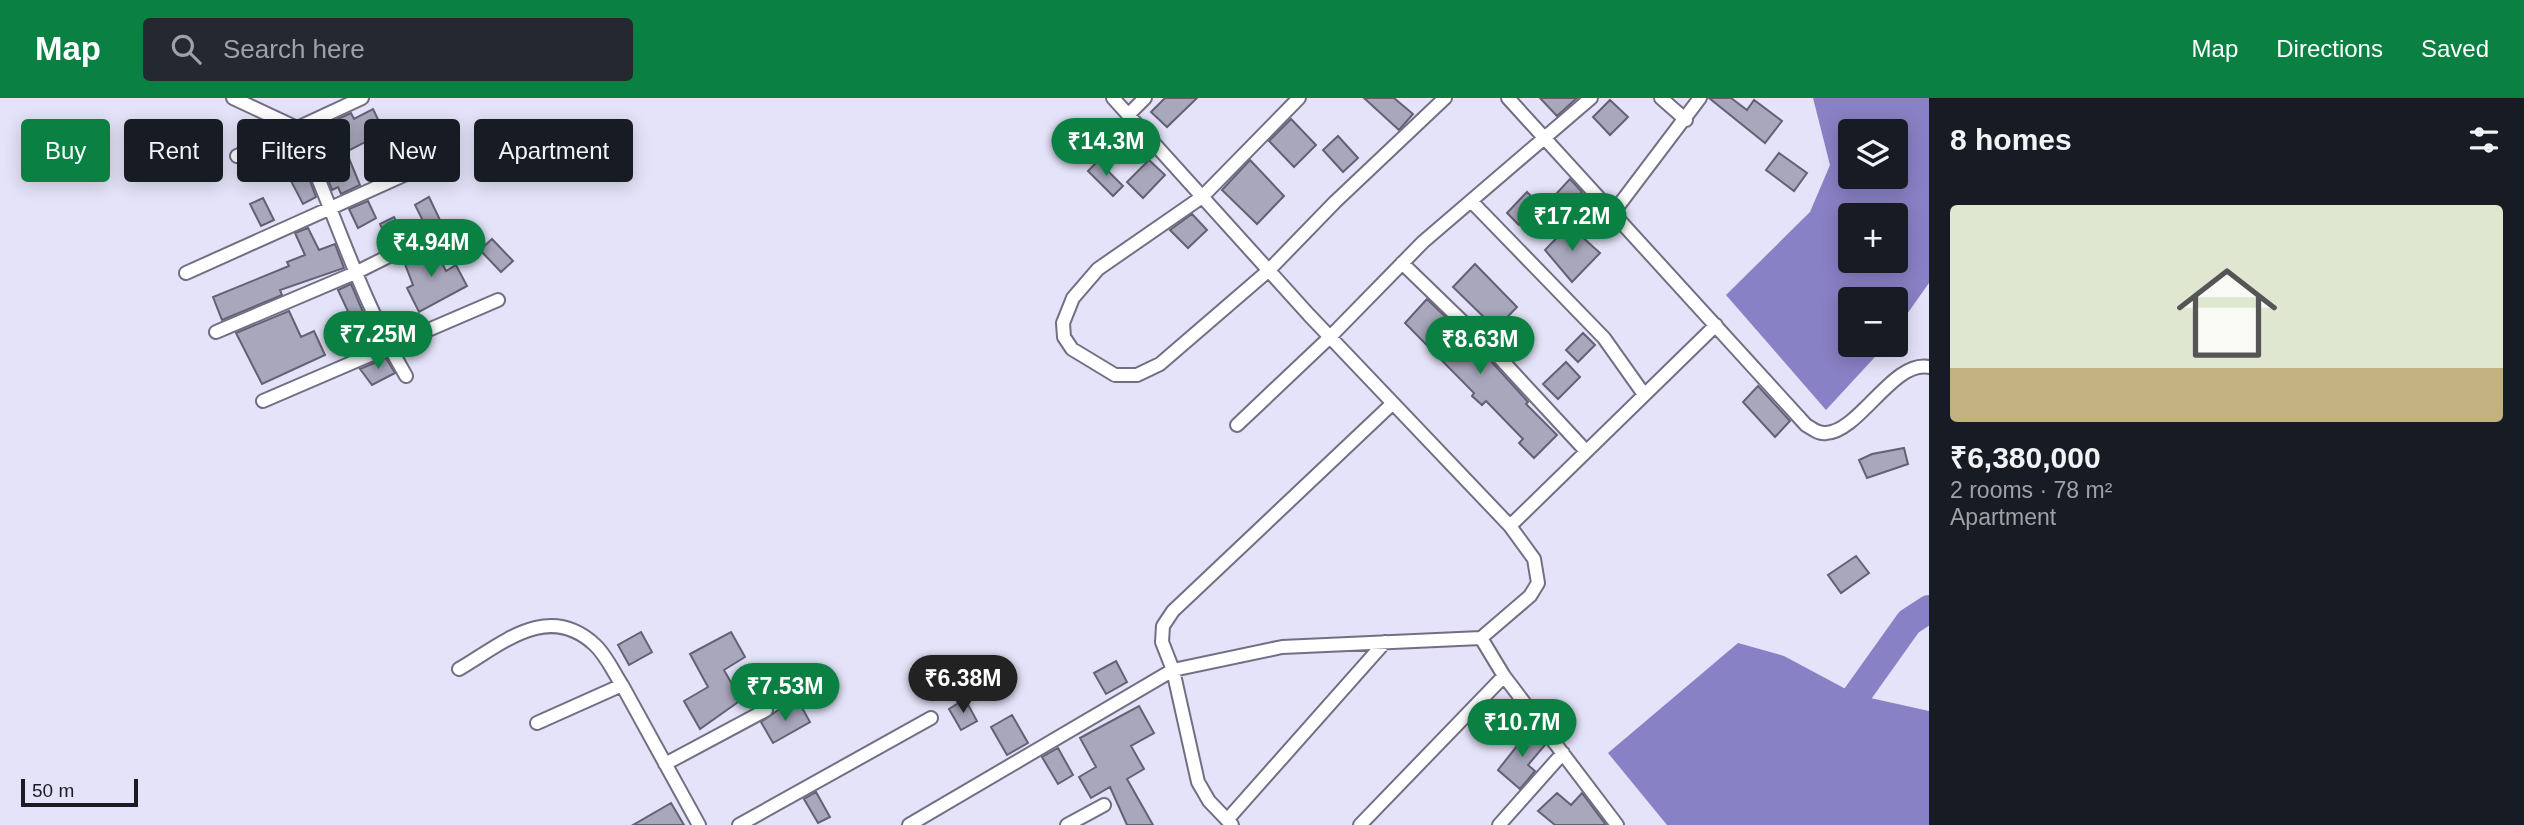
<!DOCTYPE html>
<meta charset="utf-8">
<style>
:root{--surface:#171b24;--page:#242831;--text:#f1f3f6;--muted:#9ea1a6;--accent:#0b8043}
body{margin:0;font-family:Helvetica,sans-serif;background:var(--page);color:var(--text);height:100vh;display:flex;flex-direction:column;font-size:26px;white-space:nowrap}
*{box-sizing:border-box;margin:0}
p{font-size:23px;color:var(--muted)}
.icon{flex:none;width:38px;height:38px;fill:none;stroke:currentColor;stroke-width:2;stroke-linecap:round;stroke-linejoin:round}
.map{position:relative;flex:1;overflow:hidden}
.drawer{display:flex;flex-direction:column;background:var(--surface);width:595px}
.drawer>*{flex:none}
.hud{position:absolute;left:21px;top:21px;width:665px;height:63px;display:flex;gap:14px}
.controls{position:absolute;left:1838px;top:21px;display:grid;gap:14px}
.controls a{display:grid;place-items:center;width:70px;height:70px;border-radius:7px;background:var(--surface);box-shadow:0 4px 18px #0003;font-size:35px}
.scale{position:absolute;left:21px;bottom:18px;width:117px;box-sizing:border-box;padding-left:7px;border:4px solid #1c1b23;border-top:0;font-size:19px;line-height:24px;white-space:nowrap;color:#1c1b23;-webkit-text-stroke:5px #e4e3f9;paint-order:stroke}
.price{position:absolute;translate:-50% -60px;padding:0 16px;border-radius:24px;background:var(--accent);color:#fff;font-size:23px;line-height:46px;filter:drop-shadow(0 2px 4px #0008)}
.price::after{content:'';position:absolute;left:50%;top:42px;width:21px;height:16px;margin-left:-10px;background:inherit;clip-path:polygon(0 0,100% 0,50% 100%)}
.price.current{background:#222;color:#fff}
ul{padding:0;list-style:none}
li{display:grid;align-content:center;gap:14px;height:371px;padding:0 21px}
li span{display:grid;place-items:center;height:217px;border-radius:7px;color:#555}
li>.icon{margin-inline-start:auto}
span .icon{width:126px;height:126px;fill:#fffc;stroke-width:1}
li b{font-size:30px}
h2{display:flex;justify-content:space-between;align-items:center;height:84px;padding:0 21px;font-size:30px}
.tag{padding:0 24px;border-radius:7px;background:var(--surface);box-shadow:0 4px 18px #0003;font-size:24px;line-height:63px}
.tag.current{background:var(--accent);color:#fff}
header{display:flex;align-items:center;gap:42px;box-sizing:border-box;height:98px;padding:0 35px;background:var(--accent);color:#fff}
header strong{font-size:33px}
nav{display:flex;gap:38px;margin-inline-start:auto;font-size:24px}
.search{width:490px;height:63px;background:var(--page);display:flex;align-items:center;gap:18px;box-sizing:border-box;padding:0 24px;border-radius:7px;color:var(--muted);font-size:26px}
main{display:flex;flex:1;min-height:0}
.map>svg:first-child{display:block}
.water{fill:#8981c5;fill-rule:evenodd}
.lines{fill:none;stroke-linecap:round;stroke-linejoin:round}
.river{stroke:#8981c5;stroke-width:28}
.building{fill:#a8a7bc;stroke:#636274;stroke-width:2}
.minor-casing{stroke:#716f83;stroke-width:16}
.minor{stroke:#fff;stroke-width:12}
</style>
<header>
<strong>Map</strong>
<div class="search"><svg class="icon" aria-label="search" viewBox="0 0 24 24"><circle cx="10" cy="10" r="6"/><path d="M15 15l6 6"/></svg>Search here</div>
<nav><a>Map</a><a>Directions</a><a>Saved</a></nav>
</header>
<main>
<div class="map">
<svg width="1929" height="727" viewBox="0 0 1929 727">
<rect width="100%" height="100%" fill="#e4e3f9"/>
<path class="water" d="M1813,0H1929V185L1895,233V201H1850V247H1886L1826,312L1726,197L1810,114L1830,67ZM1850,33H1895V79H1850ZM1850,117H1895V163H1850Z
M1738,545L1784,558L1857,597L1929,613V727H1667L1608,655Z"/>
<g class="lines">
<path class="river" d="M1844,631L1847,611L1909,524L1929,511"/>
</g>
<path class="building" d="M1165,0H1197L1167,29L1151,14Z
M1364,0H1394L1413,16L1399,32Z
M1540,0H1577L1557,18Z
M1709,0H1731L1747,12L1754,2L1782,23L1765,45Z
M1610,2L1628,19L1610,37L1593,19Z
M373,11L386,38L402,30L413,51L380,65L369,42L348,53L333,23L351,15L354,21Z
M1291,21L1316,47L1294,69L1269,43Z
M1338,38L1358,60L1343,74L1323,52Z
M1779,55L1807,75L1794,93L1766,72Z
M348,58L360,87L341,96L338,89L332,92L324,70Z
M1149,62L1165,77L1143,100L1127,84Z
M1250,62L1284,98L1257,126L1222,92Z
M1098,63L1123,88L1113,98L1088,73Z
M307,75L316,99L303,106L291,83Z
M1570,81L1582,94L1569,108L1557,95Z
M1527,94L1539,106L1519,127L1507,115Z
M429,99L440,122L426,129L415,107Z
M263,100L274,122L261,128L250,106Z
M368,103L376,120L358,130L349,111Z
M1192,116L1207,132L1188,150L1170,132Z
M394,119L404,139L389,146L380,126Z
M1569,127L1600,155L1572,184L1545,152Z
M308,130L319,152L335,146L344,170L280,192L282,197L222,222L213,199L289,168L287,164L305,157L295,135Z
M492,141L513,163L501,174L480,152Z
M433,147L446,173L456,167L467,188L419,214L407,190L413,187L403,161Z
M1475,166L1517,209L1496,231L1453,189Z
M351,186L363,214L351,220L338,192Z
M1427,201L1490,262L1528,304L1526,306L1557,337L1534,360L1519,345L1523,341L1486,303L1482,307L1472,298L1474,295L1405,225Z
M289,213L301,239L314,233L325,257L262,286L236,235Z
M1583,235L1595,247L1578,264L1566,252Z
M386,260L395,275L372,287L360,271Z
M1566,264L1580,279L1558,301L1543,286Z
M1758,288L1790,323L1775,339L1743,304Z
M1904,350L1908,366L1867,380L1859,362L1872,356Z
M1856,458L1869,475L1841,495L1828,477Z
M641,534L652,554L629,567L618,547Z
M731,534L745,559L724,572L741,602L700,631L684,603L708,589L690,556Z
M1116,563L1127,584L1106,596L1094,575Z
M965,601L977,623L961,632L949,611Z
M800,606L810,624L773,645L761,624L781,610L783,615Z
M1139,608L1154,635L1131,648L1144,671L1127,681L1153,727H1127L1110,689L1091,700L1079,679L1096,669L1080,640Z
M1012,617L1028,645L1007,657L991,629Z
M1532,629L1545,647L1528,667L1535,673L1520,691L1498,672Z
M1058,650L1073,677L1058,686L1042,659Z
M816,694L830,719L818,725L804,701Z
M1557,695L1571,707L1582,695L1606,727H1555L1538,713Z
M671,705L684,727H633Z"/>
<g class="lines">
<defs>
<path id="minor" d="M233,0L297,30C334,113 360,200 406,278
M1113,0L1309,217L1510,428L1534,461L1538,485L1530,498L1481,540L1504,578L1617,727
M1299,0L1202,99L1098,171L1073,200L1063,225L1064,239L1072,251L1115,277H1137L1160,266L1268,173L1335,104L1445,0
M1508,0L1806,327C1813,331 1818,336 1826,335C1859,334 1894,261 1929,269
M1661,0L1686,22
M1128,17L1145,0
M237,58L362,0
M1471,103L1604,240L1643,295
M1613,115L1700,0
M1402,165L1496,256L1585,352
M186,175L444,59
M216,234L355,175L439,133
M263,303L498,202
M1237,327L1330,239L1423,144L1591,0
M1510,428L1716,227
M459,571C502,546 548,503 595,547C606,557 614,575 622,587
M537,625L622,587L699,727
M665,666L766,612
M1227,722L1385,544
M739,727L931,620
M909,727L1173,572L1282,549L1481,540
M1067,727L1104,707
M1232,727L1209,703L1198,684L1173,572L1162,544L1163,528L1173,513L1393,305
M1360,727L1504,578
M1499,727L1563,655"/>
</defs>
<use href="#minor" class="minor-casing"/>
<use href="#minor" class="minor"/>
</g>
</svg>
<div class="controls">
<a><svg class="icon" aria-label="layers" viewBox="0 0 24 24"><path d="M12 4l9 5-9 5-9-5zM3 14l9 5 9-5"/></svg></a>
<a>+</a>
<a>−</a>
</div>
<div class="scale">50 m</div>
<b class="price" style="left:1106px;top:80px">₹14.3M</b>
<b class="price" style="left:1572px;top:155px">₹17.2M</b>
<b class="price" style="left:431px;top:181px">₹4.94M</b>
<b class="price" style="left:378px;top:273px">₹7.25M</b>
<b class="price" style="left:1480px;top:278px">₹8.63M</b>
<b class="price current" style="left:963px;top:617px">₹6.38M</b>
<b class="price" style="left:785px;top:625px">₹7.53M</b>
<b class="price" style="left:1522px;top:661px">₹10.7M</b>
<div class="hud">
<a class="tag current">Buy</a>
<a class="tag">Rent</a>
<a class="tag">Filters</a>
<a class="tag">New</a>
<a class="tag">Apartment</a>
</div>
</div>
<section class="drawer">
<h2>8 homes<svg class="icon" aria-label="filters" viewBox="0 0 24 24"><path d="M4 7h16M4 17h16"/><circle cx="9" cy="7" r="2"/><circle cx="15" cy="17" r="2"/></svg></h2>
<ul>
<li><span style="background:linear-gradient(#dfe7d0 75%,#c2b280 0)"><svg class="icon" aria-label="home" viewBox="0 0 24 24"><path d="M3 11l9-7 9 7M6 9v11h12V9"/></svg></span><div><b>₹6,380,000</b><p>2 rooms · 78 m²</p><p>Apartment</p></div></li>
</ul>
</section>
</main>
